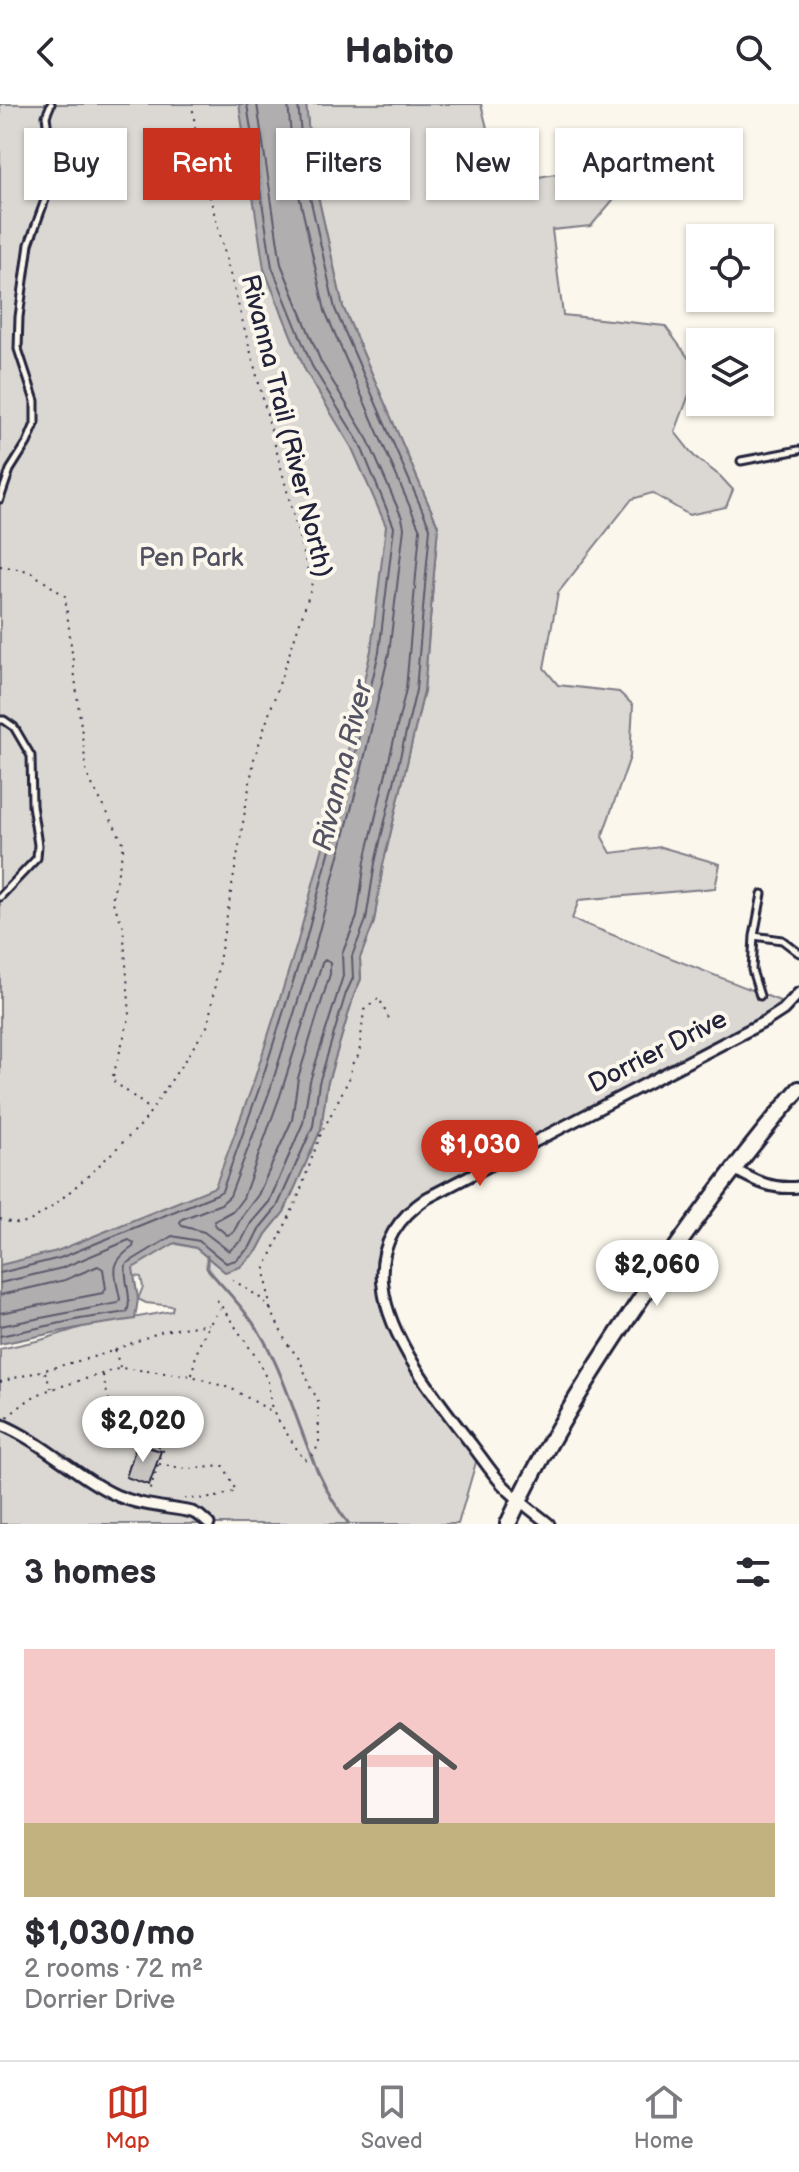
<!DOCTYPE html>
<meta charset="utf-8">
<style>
:root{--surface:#fff;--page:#f2f2f3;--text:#2b2b33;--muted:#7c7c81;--line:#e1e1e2;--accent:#c8321e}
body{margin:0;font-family:"Balsamiq Sans",sans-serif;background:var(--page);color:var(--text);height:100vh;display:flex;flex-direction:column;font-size:30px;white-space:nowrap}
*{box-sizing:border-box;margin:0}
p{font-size:26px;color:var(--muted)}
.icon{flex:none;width:44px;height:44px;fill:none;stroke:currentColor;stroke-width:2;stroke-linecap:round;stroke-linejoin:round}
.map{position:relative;height:1420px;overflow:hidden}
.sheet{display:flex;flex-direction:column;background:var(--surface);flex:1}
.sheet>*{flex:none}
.guide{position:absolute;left:24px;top:24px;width:752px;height:72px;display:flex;gap:16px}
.buttons{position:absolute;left:686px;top:120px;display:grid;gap:16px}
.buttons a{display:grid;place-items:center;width:88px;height:88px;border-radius:0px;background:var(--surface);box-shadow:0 2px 6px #0004;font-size:40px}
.price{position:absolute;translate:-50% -68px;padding:0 18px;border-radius:28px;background:#fff;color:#222;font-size:26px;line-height:52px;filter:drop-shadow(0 2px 4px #0008)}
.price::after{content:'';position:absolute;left:50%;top:48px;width:24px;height:18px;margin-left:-12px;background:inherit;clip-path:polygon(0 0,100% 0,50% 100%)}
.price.current{background:var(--accent);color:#fff}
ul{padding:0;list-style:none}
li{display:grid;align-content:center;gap:16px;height:424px;padding:0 24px}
li span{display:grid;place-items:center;height:248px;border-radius:0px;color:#555}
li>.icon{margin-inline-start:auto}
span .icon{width:144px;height:144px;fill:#fffc;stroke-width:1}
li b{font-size:34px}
h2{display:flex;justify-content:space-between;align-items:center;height:96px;padding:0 24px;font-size:34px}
.chip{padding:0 28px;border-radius:0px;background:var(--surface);box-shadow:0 2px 6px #0004;font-size:28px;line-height:72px}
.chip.current{background:var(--accent);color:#fff}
header{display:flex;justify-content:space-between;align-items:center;height:104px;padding:0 24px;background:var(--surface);font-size:36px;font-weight:700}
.dock{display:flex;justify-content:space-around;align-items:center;height:112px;border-top:2px solid var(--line);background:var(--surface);font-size:22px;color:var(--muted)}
.dock a{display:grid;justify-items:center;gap:4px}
.dock .current{color:var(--accent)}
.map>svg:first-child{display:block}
.green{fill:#dbd8d3;stroke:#7e7d87;stroke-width:2}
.water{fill:#b1aeb0;stroke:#787681;stroke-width:2}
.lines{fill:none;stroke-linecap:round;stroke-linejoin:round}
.shore{stroke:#5b5a6a;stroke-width:2}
.stream{stroke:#787681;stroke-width:3}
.building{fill:#c6c2c0;stroke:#22223b;stroke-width:2}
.service-casing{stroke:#22223b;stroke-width:11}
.minor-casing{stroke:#22223b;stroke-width:15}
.secondary-casing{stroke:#22223b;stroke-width:20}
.path{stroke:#22223b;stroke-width:2;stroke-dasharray:2 6;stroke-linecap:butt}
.service{stroke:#fbf7ec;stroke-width:5}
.minor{stroke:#fbf7ec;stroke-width:9}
.secondary{stroke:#fbf7ec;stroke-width:14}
.labels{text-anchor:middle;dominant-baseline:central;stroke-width:8;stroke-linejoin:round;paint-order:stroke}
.street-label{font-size:26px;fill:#22223b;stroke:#fbf7ec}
.park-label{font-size:26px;fill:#505061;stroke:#fbf7ec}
.water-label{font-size:28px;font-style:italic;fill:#545364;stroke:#fbf7ec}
</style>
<header><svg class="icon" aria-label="back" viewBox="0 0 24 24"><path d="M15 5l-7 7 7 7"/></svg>Habito<svg class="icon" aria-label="search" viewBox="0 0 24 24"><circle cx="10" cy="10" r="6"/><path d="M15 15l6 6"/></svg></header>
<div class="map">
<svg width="799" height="1420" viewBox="0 0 799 1420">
<rect width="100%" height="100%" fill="#fbf7ec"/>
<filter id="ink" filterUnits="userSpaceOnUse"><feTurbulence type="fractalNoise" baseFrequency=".0125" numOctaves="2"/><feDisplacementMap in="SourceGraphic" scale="16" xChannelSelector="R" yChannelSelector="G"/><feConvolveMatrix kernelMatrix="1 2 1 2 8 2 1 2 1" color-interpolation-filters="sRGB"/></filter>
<g filter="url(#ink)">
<path class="green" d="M0,0H252L352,344L388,413L376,528L353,657L251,1046L177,1140L196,1144L225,1168L257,1147L266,1130L284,1108L321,1025L327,981L354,891L361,875L360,854L374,818L383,761L424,587L438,422L343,203L313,70L306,0H481L501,80L614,59L623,69L613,96L591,122L552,126L563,211L665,222L698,267L675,328L694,352L720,372L733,386L726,403L689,411L652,389L632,395L558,489L544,564L558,581L619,588L633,601L630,653L602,733L611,749L661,743L720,760L715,784L579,796L572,815L780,897L767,920L451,1080L400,1119L389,1144L386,1170L389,1198L395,1220L410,1248L479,1348L458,1420H0V1245L41,1236L82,1223L172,1207L173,1202L146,1199L138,1195L143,1183L141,1173L130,1171L133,1164L0,1191Z"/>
<path class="water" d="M239,0H306L313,70L343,203L438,422L424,587L383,761L374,818L360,854L361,875L354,891L327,981L321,1025L284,1108L266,1130L257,1147L240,1163L225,1168L196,1144L175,1139L133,1164L138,1195L135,1215L82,1223L0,1240V1161L57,1147L215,1083L252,983L297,840L344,664L371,546L386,422L352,344L305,266L264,165Z"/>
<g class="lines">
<path class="shore" d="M257,0L281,160L321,258L368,336L402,414L404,424L389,549L361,668L314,846L269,989L230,1092L221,1100L182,1115L180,1118L182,1122L204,1128L229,1147L242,1136L251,1119L269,1098L303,1019L310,977L343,872L342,850L357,813L365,757L406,585L420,426L325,207L295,73L288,0
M325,856L330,859V870L298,974L292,1016L258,1091L242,1112L233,1129L227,1131L215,1121L214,1117L234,1106L243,1094L280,992L322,859Z
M0,1169L60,1154L217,1090L222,1087L259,985L304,843L351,666L379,548L394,423L360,340L312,262L272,163L247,0
M0,1179L62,1164L129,1136L134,1139L133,1143C108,1159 115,1169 120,1195L118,1199L0,1222
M0,1191L65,1176L98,1162L103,1165L106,1185L103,1189L0,1209
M0,1232L80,1215L127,1208C133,1192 123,1176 126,1160L172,1132L199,1137L226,1159L236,1156L250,1143L259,1125L277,1103L313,1022L319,979L346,889L353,874L352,852L366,816L375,759L416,586L430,424L335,205L305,71L298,0"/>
<path class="stream" d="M207,1152V1164C226,1187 249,1209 264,1236C297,1296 306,1366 349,1420"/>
</g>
<path class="building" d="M137,1340L161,1347L149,1381L126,1373Z"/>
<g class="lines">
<defs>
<path id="service" d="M741,357L799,346
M0,395L10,366L27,339L35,320V297L18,245L19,213L29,140L54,71L46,12L51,0
M0,616H4L14,623L31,652L32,701L38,741L37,754L0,793
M754,832L762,790
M760,892L752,866L754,832L782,836L799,849"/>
<path id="minor" d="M734,1065C756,1078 773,1086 799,1083
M0,1320C44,1338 76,1373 118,1392C142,1402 167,1403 192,1408L200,1412L209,1420
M549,1420C533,1407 516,1395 502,1380C491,1368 482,1354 472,1341C440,1300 388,1235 383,1182C378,1144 396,1115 427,1094L766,917L783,906L799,889"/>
<path id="secondary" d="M508,1420C538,1355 575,1295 614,1235C671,1148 731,1064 799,985"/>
</defs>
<use href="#service" class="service-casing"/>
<use href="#minor" class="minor-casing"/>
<use href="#secondary" class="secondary-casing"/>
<path class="path" d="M0,462L29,467L65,492L87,671L124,740L112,796L123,822L130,911L112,976L150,1005
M0,1115L13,1119H27L52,1103L89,1071L143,1019L208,921L254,655L312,482L199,51L192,0
M217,1196L258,1256L268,1278L272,1307
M270,1205L265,1164L297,1096L320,1032L349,975L352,960L359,951L364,906L379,894L390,917
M115,1246L120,1263
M45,1268L51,1284
M103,1271C111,1315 121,1329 164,1344L148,1391
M192,1271C196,1244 204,1227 220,1205
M0,1278L104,1250L163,1227L209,1220
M7,1313L31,1294L46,1287L121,1264L192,1272L232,1285L273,1308L304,1356L315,1349L319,1337L318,1295L311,1285L300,1256L286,1238L271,1206L259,1193L230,1174
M159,1360L187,1365L224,1362L236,1387L213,1394L185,1395"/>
<use href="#service" class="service"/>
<use href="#minor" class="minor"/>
<use href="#secondary" class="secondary"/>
</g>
</g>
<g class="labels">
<g class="street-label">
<text transform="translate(286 322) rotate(76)">Rivanna Trail (River North)</text>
<text transform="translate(658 948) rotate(-27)">Dorrier Drive</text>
</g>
<g class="park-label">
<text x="191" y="454">Pen Park</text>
</g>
<g class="water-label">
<text transform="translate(343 662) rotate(-76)">Rivanna River</text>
</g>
</g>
</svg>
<div class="buttons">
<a><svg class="icon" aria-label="locate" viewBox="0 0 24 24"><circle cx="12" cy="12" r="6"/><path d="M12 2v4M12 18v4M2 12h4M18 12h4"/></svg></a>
<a><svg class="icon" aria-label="layers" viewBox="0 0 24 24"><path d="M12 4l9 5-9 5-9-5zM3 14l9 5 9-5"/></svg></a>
</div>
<b class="price current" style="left:480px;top:1084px">$1,030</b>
<b class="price" style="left:657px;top:1204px">$2,060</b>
<b class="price" style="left:143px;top:1360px">$2,020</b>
<div class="guide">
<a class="chip">Buy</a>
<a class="chip current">Rent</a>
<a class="chip">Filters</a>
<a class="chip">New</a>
<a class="chip">Apartment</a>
</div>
</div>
<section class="sheet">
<h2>3 homes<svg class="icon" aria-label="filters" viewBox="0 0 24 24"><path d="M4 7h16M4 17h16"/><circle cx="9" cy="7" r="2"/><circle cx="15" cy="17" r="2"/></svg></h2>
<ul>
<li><span style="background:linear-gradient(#f6c9c9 70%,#c2b280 0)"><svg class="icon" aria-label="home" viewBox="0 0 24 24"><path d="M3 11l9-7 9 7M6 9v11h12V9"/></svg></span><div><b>$1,030/mo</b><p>2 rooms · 72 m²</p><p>Dorrier Drive</p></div></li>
</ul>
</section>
<nav class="dock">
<a class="current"><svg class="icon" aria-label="map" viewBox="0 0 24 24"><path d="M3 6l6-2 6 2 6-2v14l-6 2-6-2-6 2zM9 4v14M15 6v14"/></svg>Map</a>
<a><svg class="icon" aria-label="saved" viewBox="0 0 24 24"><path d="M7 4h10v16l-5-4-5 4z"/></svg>Saved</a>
<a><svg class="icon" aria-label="home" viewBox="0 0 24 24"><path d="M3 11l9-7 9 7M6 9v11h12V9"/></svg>Home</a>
</nav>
